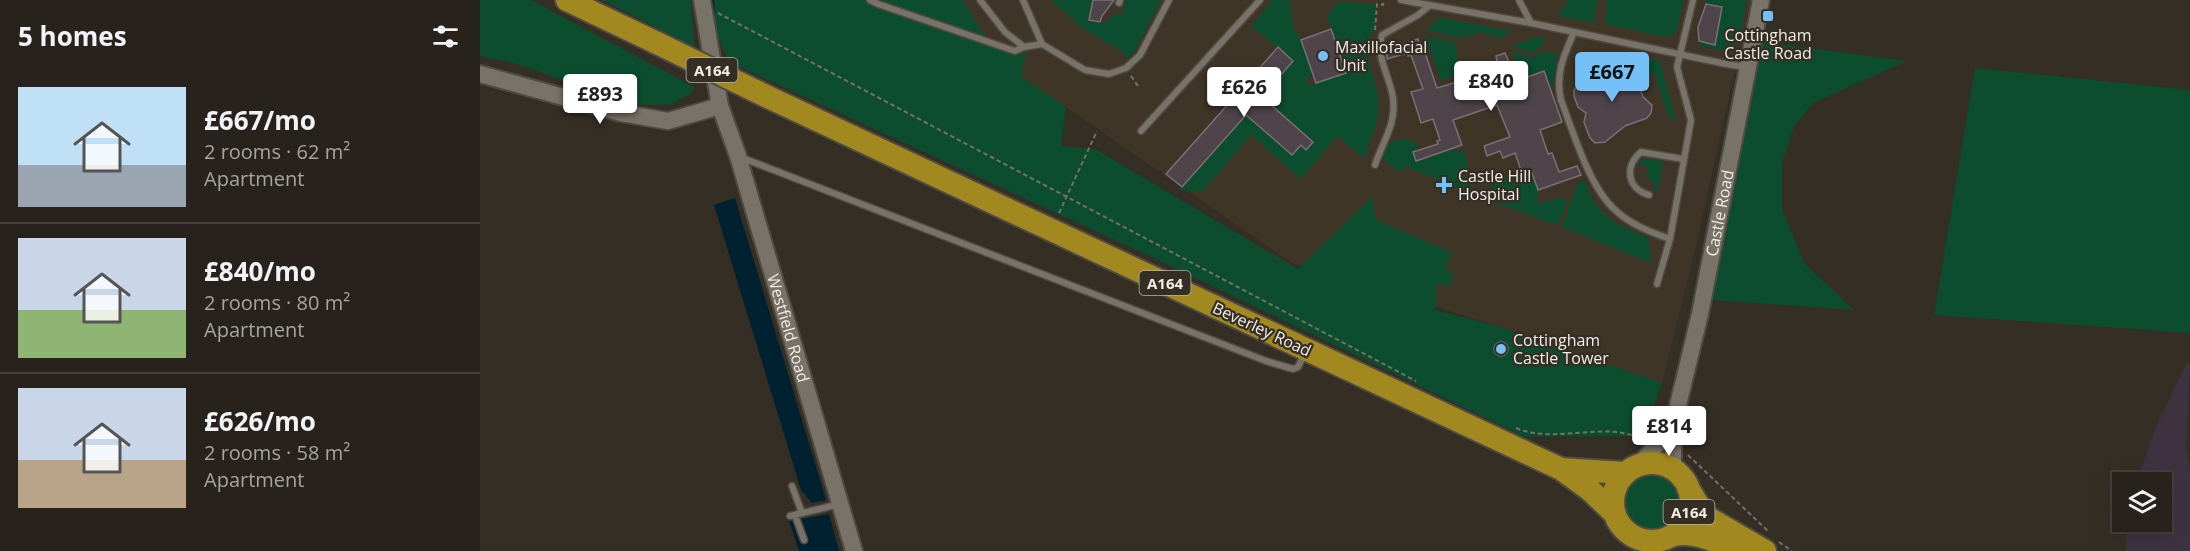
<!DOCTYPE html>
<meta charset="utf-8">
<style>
:root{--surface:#27221c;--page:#2f2a25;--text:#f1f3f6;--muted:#a4a4a3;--line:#433f3b;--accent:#75c0f6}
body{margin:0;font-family:"Open Sans",sans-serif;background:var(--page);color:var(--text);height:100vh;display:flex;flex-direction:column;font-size:22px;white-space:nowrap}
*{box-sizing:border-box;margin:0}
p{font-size:20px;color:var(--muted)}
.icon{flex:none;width:33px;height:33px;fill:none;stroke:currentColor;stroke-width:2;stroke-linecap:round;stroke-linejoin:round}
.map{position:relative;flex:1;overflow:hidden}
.sheet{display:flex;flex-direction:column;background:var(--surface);width:480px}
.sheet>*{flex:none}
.tools{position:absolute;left:1632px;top:472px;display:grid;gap:12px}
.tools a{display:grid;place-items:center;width:60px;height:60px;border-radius:0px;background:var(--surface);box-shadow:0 6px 24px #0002,0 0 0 2px var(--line);font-size:30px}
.price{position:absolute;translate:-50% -51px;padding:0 14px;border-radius:6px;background:#fff;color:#222;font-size:20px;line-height:39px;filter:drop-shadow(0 2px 3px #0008)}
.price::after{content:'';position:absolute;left:50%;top:36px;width:18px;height:14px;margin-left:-9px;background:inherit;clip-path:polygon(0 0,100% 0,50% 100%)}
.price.selected{background:var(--accent);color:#111}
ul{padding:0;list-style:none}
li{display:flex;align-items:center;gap:18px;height:150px;padding:0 18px}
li+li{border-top:2px solid var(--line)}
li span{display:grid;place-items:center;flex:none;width:168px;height:120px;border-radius:0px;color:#555}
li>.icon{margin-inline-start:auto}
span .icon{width:72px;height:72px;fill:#fffc;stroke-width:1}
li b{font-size:26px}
h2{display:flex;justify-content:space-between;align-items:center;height:72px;padding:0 18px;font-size:26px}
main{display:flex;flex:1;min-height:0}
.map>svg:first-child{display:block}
.commercial{fill:#3e3240}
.built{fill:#3f3527}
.green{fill:#0c4d2f}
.water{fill:#002130}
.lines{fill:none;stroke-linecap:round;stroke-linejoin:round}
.stream{stroke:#002130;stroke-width:4}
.building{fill:#4f444a;stroke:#7b6f76;stroke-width:1.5}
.lane-casing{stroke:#4f4a42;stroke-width:9}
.secondary-casing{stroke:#4f4a42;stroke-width:20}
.highway-casing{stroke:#4f4a42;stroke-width:26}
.path{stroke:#757068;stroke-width:2;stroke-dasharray:4.5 3;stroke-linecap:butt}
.lane{stroke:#797268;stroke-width:6}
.secondary{stroke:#797268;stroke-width:16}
.highway{stroke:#a1891f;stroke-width:22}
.highway-bridge-casing{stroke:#4f4a42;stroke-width:26;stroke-linecap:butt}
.highway-bridge{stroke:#a1891f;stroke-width:22}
.poi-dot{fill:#75c0f6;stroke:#342e25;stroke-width:2}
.labels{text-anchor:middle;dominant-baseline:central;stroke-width:4.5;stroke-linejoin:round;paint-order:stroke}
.shield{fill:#342e25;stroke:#b8b4ad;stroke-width:1.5}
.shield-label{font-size:15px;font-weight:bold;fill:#f1ede7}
.poi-label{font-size:16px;fill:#f1ede7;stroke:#342e25;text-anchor:start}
.street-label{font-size:16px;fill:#f1ede7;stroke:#342e25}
</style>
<main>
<section class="sheet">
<h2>5 homes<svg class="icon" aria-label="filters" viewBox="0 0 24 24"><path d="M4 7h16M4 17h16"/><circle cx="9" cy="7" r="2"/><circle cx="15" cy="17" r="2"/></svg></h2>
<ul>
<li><span style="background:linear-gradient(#bfe0f5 65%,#9aa5b1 0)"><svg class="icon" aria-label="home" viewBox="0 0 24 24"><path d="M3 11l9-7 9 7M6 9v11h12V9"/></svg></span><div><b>£667/mo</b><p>2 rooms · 62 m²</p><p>Apartment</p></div></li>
<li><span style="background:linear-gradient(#c9d6e8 60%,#8fb573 0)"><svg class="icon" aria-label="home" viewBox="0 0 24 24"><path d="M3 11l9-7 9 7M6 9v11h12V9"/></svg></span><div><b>£840/mo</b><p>2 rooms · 80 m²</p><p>Apartment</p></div></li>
<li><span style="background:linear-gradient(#c9d6e8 60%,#b9a48a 0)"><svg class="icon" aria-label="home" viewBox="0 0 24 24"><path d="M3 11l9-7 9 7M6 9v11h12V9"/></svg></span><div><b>£626/mo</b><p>2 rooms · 58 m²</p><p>Apartment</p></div></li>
</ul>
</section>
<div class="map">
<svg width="1710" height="551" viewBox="0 0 1710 551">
<rect width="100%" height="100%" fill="#342e25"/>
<path class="commercial" d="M1706,364H1710L1706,448L1710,469V551H1646L1647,522H1682V483H1655L1676,427Z"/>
<path class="built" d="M269,0H1271L1212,263L1182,383L1017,326L812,263L541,76Z"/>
<path class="green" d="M0,0H51L214,87L212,93L190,105H152L37,64L0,56Z
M122,0H211L214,47Z
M232,0H482L502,31L512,41L546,52L541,76L586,107L581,146L615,149L818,269L892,197L895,219L972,253L965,269L973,273L970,286L957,283L955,310L1017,326L1182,383L1162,436L1045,437L678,260L249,62L233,25Z
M571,0H613L610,20L626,23L634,14L642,15L645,0H681L655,51L648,59L641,51L602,28Z
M793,0H810L813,26L821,40L833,76L825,79L828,86L866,73L847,17L856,3C869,0 884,5 897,4L895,31L889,35C881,56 897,78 898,99C900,119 891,139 884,158L857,136L821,179L771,135L722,192L699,190L766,115L812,155L821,145L826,149L782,97L813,61L771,26Z
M1086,0H1117L1114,23L1081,17L1079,10L1089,5Z
M1127,0H1203L1197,30L1195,34L1184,37L1125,24Z
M1226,0H1266C1264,14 1263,43 1248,49C1240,52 1226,47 1218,45L1219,41L1235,44L1242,8L1226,4Z
M962,18L1032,31L1019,39L1002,32L979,38L946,30L958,19Z
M945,36L975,42L978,63L981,73L961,80Z
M1056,37L1065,38L1062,46L1050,53L1032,46Z
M1282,42L1427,61L1333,103L1314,126L1302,163V209L1324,263L1374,310L1231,300Z
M1032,50L1050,58L1064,51L1078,55L1072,89L1064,71L1041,79Z
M1127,51L1180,61L1196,121L1188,116L1175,75L1160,66L1135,72Z
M1495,68L1710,90V333L1454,315Z
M924,139L937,143L941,161L974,148L976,152L984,150L989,171L983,174L996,195L924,166L921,172L915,169L903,159L907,146L912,141Z
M1162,159L1183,161L1178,191L1173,189L1174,180L1166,179L1168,167L1157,165Z
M1048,176L1054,179L1058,190V204L1081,197L1087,202L1080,221L1076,225L1007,199C1010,187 1013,179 1026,177L1029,182Z
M1104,178C1116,217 1134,223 1168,238L1171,263L1082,227L1096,187Z
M1142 502a29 29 0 1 1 58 0a29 29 0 1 1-58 0Z"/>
<path class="water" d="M255,198L346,500L332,503L321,490L234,205Z
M349,514L359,551H319L309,521Z"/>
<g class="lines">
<path class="stream" d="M232,0L233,17"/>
</g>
<path class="building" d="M613,0H634L622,16L620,22L609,20Z
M1226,4L1242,7L1235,45L1219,41L1218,27Z
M851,29L866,73L836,83L821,40Z
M938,39L941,48L943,47L957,88L1007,73L1004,65L1017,61L1016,56L1025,53L1037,81L1064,71L1082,122L1060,130L1068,154L1072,153L1079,172L1097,166L1101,175L1058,190L1051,170L1042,173L1035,153L1023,158L1020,151L1007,156L1004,146L1030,137L1017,105L973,120L982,145L936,161L933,152L958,144L957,141L960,140L953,119L941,123L938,113L931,92L943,89L931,55L928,56L927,53L907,59L906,50Z
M798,47L813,61L782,97L833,142L826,150L821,145L812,155L766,115L702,187L686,174L750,102L745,97L743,82L748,77L762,78L767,82Z
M1147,68L1155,69L1159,73L1160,78L1159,85L1163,97L1172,105L1171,113L1167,118L1145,126L1125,142L1115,143L1110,138L1104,122L1106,113L1098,107L1094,96V90L1099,84Z
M1014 349a7 7 0 1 1 14 0a7 7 0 1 1-14 0Z"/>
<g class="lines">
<defs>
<path id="lane" d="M390,0L398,4L535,51L544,47
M500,0L525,32L544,47L562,44
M543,0L562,44L605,70L629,74L646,68L660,55L689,0
M921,0L1051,23L1246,64L1267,67
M1039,0L1051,23
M639,3L640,0
M1094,32C1084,55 1075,74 1081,100C1093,132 1109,185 1133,208C1149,224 1170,232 1190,239
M661,131L780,0
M260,157L786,361L813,369L818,367L825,353
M895,165C902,143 917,123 913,98C910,76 895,57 902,35L938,15L949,6
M1169,195C1147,189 1144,166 1161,152L1203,159
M1177,284L1190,239L1211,120L1197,67L1213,0
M312,486L322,513
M315,515L324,540
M310,516L360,504"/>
<g id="secondary">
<path id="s1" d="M222,0L240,106L258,156L374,551"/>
<path d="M0,74L141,113L188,121L240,106"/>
<path d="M1159,465L1193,426"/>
<path id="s2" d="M1193,469V426L1220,314L1281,0"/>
</g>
<path id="highway" d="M87,0L177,43
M288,97L1081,469L1111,491L1134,513
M1133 502a39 39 0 1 1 78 0a39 39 0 1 1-78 0Z
M1081,469L1145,473
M1208,488L1225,516L1285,551
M1191,536C1212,529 1237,541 1255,551"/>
</defs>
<use href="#lane" class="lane-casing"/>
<use href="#secondary" class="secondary-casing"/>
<use href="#highway" class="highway-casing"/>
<path class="path" d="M238,13L936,381
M895,30L897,4L903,5L904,0
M651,76L658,86
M579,213L617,131
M1036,428C1067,441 1104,429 1136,432C1145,433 1155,436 1164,439
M1208,455L1289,532
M1299,542L1312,551"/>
<use href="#lane" class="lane"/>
<use href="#secondary" class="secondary"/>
<use href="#highway" class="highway"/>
<defs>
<path id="highway-bridge" d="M177,43L288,97"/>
</defs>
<use href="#highway-bridge" class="highway-bridge-casing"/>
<use href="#highway-bridge" class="highway-bridge"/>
</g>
<g class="poi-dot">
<rect x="1282" y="10" width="12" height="12" rx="3"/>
<circle cx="843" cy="56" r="6"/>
<path d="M961 176h6v6h6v6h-6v6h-6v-6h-6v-6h6z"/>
<circle cx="1021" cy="349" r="6"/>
</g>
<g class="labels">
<g class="shield">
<rect x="206.5" y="58" width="51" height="24" rx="4.5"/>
<rect x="659.5" y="271" width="51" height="24" rx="4.5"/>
<rect x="1183.5" y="500" width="51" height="24" rx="4.5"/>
</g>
<g class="shield-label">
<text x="232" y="70">A164</text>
<text x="685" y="283">A164</text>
<text x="1209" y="512">A164</text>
</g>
<g class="poi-label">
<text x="1288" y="35" text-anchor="middle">Cottingham<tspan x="1288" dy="18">Castle Road</tspan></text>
<text x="855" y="47">Maxillofacial<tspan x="855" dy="18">Unit</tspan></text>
<text x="978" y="176">Castle Hill<tspan x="978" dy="18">Hospital</tspan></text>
<text x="1033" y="340">Cottingham<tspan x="1033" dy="18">Castle Tower</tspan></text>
</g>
<g class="street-label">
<text stroke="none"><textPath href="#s2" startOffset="261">Castle Road</textPath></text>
<text stroke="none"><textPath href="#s1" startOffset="340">Westfield Road</textPath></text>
<text transform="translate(782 329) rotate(25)">Beverley Road</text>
</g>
</g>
</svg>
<div class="tools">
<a><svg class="icon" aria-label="layers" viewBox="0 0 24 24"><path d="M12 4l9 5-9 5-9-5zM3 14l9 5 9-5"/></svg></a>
</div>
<b class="price selected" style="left:1132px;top:103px">£667</b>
<b class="price" style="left:1011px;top:112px">£840</b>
<b class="price" style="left:764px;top:118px">£626</b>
<b class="price" style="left:120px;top:125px">£893</b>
<b class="price" style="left:1189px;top:457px">£814</b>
</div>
</main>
